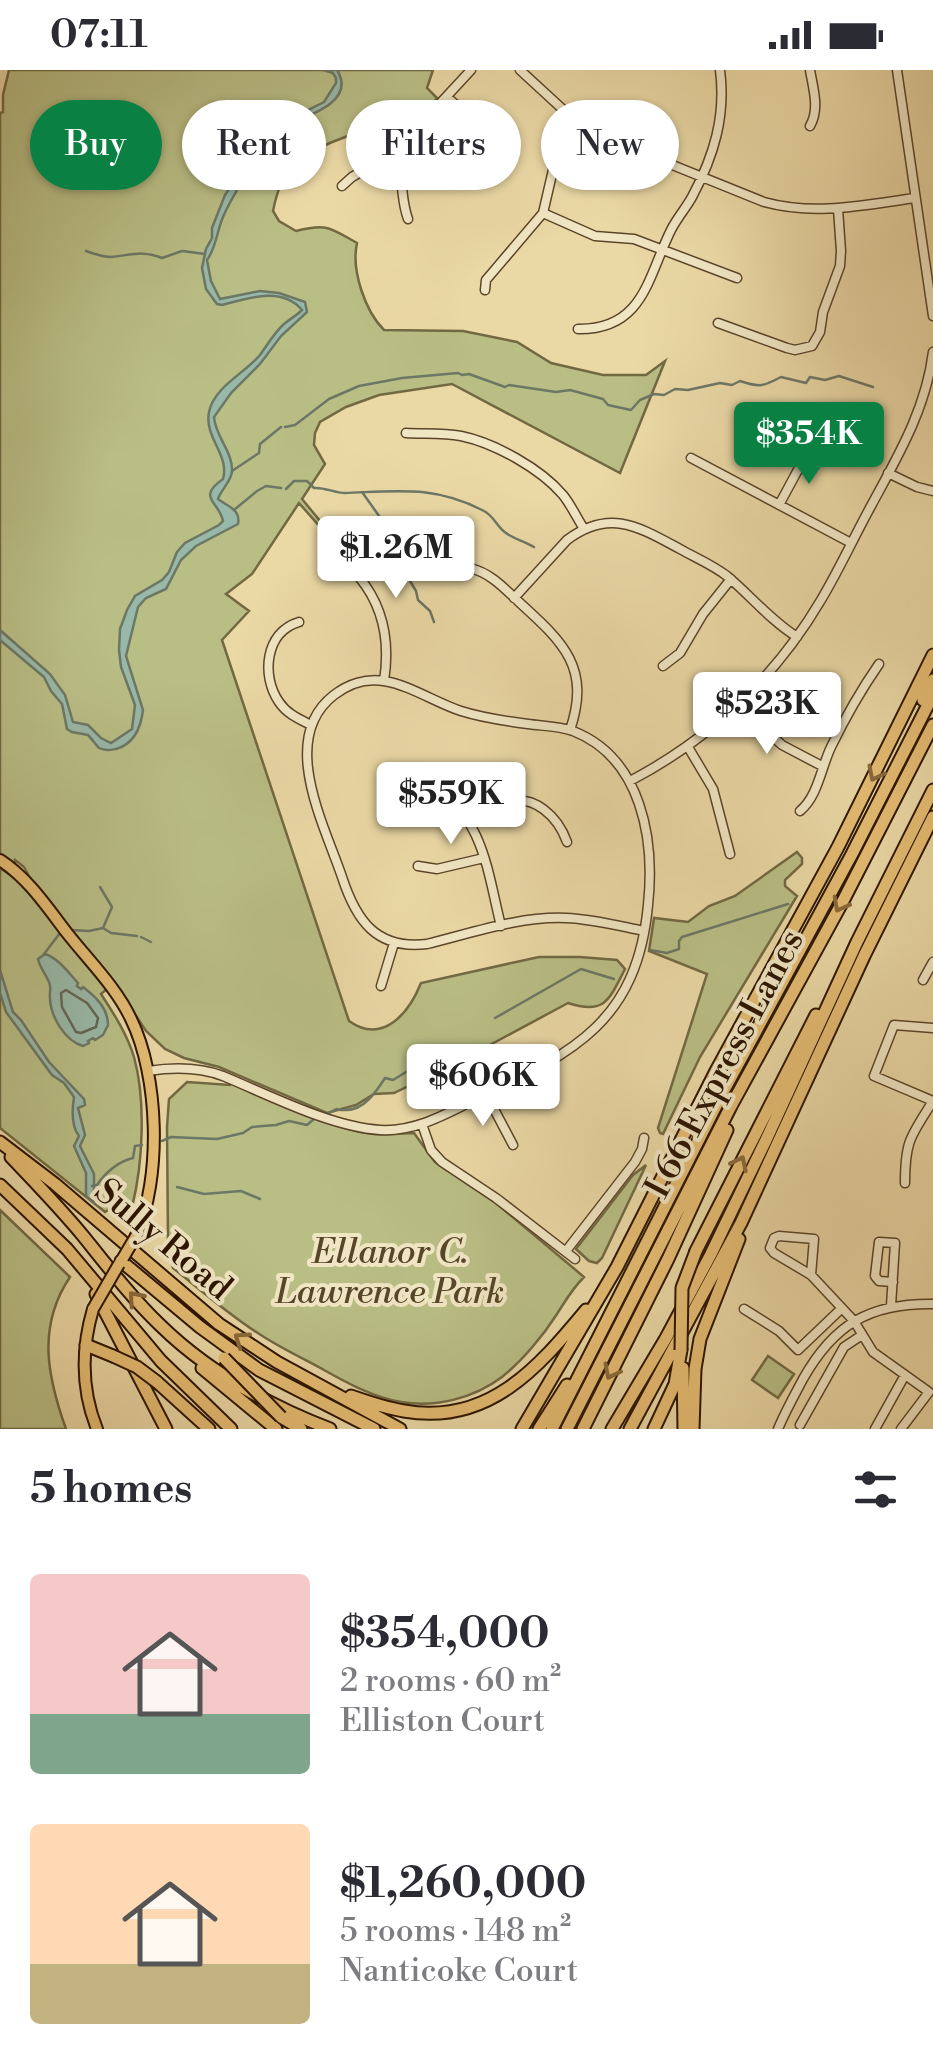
<!DOCTYPE html>
<meta charset="utf-8">
<style>
:root{--surface:#fff;--page:#f2f2f3;--text:#2b2b33;--muted:#7c7c81;--accent:#0b8043}
body{margin:0;font-family:"Libre Bodoni",serif;background:var(--page);color:var(--text);height:100vh;display:flex;flex-direction:column;font-size:38px;white-space:nowrap}
*{box-sizing:border-box;margin:0}
p{font-size:32px;color:var(--muted)}
.icon{flex:none;width:55px;height:55px;fill:none;stroke:currentColor;stroke-width:2;stroke-linecap:round;stroke-linejoin:round}
.map{position:relative;height:1359px;overflow:hidden}
.sheet{display:flex;flex-direction:column;background:var(--surface);flex:1}
.sheet>*{flex:none}
.top-card{position:absolute;left:30px;top:30px;width:875px;height:90px;display:flex;gap:20px}
.price{position:absolute;translate:-50% -85px;padding:0 22px;border-radius:10px;background:#fff;color:#222;font-size:32px;line-height:65px;filter:drop-shadow(0 2px 5px #0008)}
.price::after{content:'';position:absolute;left:50%;top:60px;width:30px;height:22px;margin-left:-15px;background:inherit;clip-path:polygon(0 0,100% 0,50% 100%)}
.price.selected{background:var(--accent);color:#fff}
ul{padding:0;list-style:none}
li{display:flex;align-items:center;gap:30px;height:250px;padding:0 30px}
li span{display:grid;place-items:center;flex:none;width:280px;height:200px;border-radius:10px;color:#555}
li>.icon{margin-inline-start:auto}
span .icon{width:120px;height:120px;fill:#fffc;stroke-width:1}
li b{font-size:42px}
h2{display:flex;justify-content:space-between;align-items:center;height:120px;padding:0 30px;font-size:42px}
.tag{padding:0 35px;border-radius:45px;background:var(--surface);box-shadow:0 2px 8px #0004;font-size:35px;line-height:90px}
.tag.selected{background:var(--accent);color:#fff}
.status{display:flex;justify-content:space-between;align-items:center;height:70px;padding:0 50px;background:var(--surface);direction:ltr}
.status svg{height:28px;fill:currentColor}
.map>svg:first-child{display:block}
.green{fill:#b9be85;stroke:#726943;stroke-width:2.5}
.water{fill:#98b9a9;stroke:#6c7766;stroke-width:2.5}
.lines{fill:none;stroke-linecap:round;stroke-linejoin:round}
.shore{stroke:#626655;stroke-width:2.5}
.stream{stroke:#6c7766;stroke-width:2.5}
.minor-casing{stroke:#5b452a;stroke-width:11}
.major-casing{stroke:#2b1401;stroke-width:14}
.highway-casing{stroke:#2b1401;stroke-width:15}
.minor{stroke:#f1e6c4;stroke-width:8}
.major{stroke:#e5bc72;stroke-width:10}
.highway{stroke:#e5bc72;stroke-width:11}
.major-bridge-casing{stroke:#2b1401;stroke-width:14;stroke-linecap:butt}
.highway-bridge-casing{stroke:#2b1401;stroke-width:15;stroke-linecap:butt}
.major-bridge{stroke:#e5bc72;stroke-width:10}
.highway-bridge{stroke:#e5bc72;stroke-width:11}
.oneway{stroke:#88683a}
.labels{text-anchor:middle;dominant-baseline:central;stroke-width:8;stroke-linejoin:round;paint-order:stroke}
.street-label{font-size:35px;fill:#2b1401;stroke:#f1e6c4}
.park-label{font-size:35px;font-style:italic;fill:#564729;stroke:#f1e6c4}
</style>
<div class="status"><b>07:11</b><svg viewBox="0 0 49 12"><path d="M0 12V9h3v3zM5 12V6h3v6zM10 12V3h3v9zM15 12V0h3v12zM26 1h20v11H26zM47 4h2v5h-2z"/></svg></div>
<div class="map">
<svg width="933" height="1359" viewBox="0 0 933 1359">
<rect width="100%" height="100%" fill="#ead8a5"/>
<filter id="stains"><feTurbulence type="fractalNoise" baseFrequency=".002" numOctaves="4"/><feColorMatrix values="0 0 0 0 .2 0 0 0 0 .09 0 0 0 0 .02 0 0 0 .5 -.17"/></filter>
<radialGradient id="worn" r=".72"><stop offset=".6" stop-color="#630" stop-opacity="0"/><stop offset="1" stop-color="#630" stop-opacity=".3"/></radialGradient>
<path class="green" d="M9,0H433L427,18L437,28L413,54L409,50L396,49C368,60 311,75 292,96C281,108 276,126 273,141L279,151L296,161C328,153 330,158 357,173C351,200 365,241 384,260L463,261L517,272L551,293L603,305H646L665,291L620,403L452,314L379,325L346,337L320,352L315,363L314,375L325,394L302,429L325,457L322,459L299,433L252,504L226,524L249,541L222,570L349,951C383,975 409,943 421,913L539,887H580L617,890L625,899C609,930 605,945 568,933L460,991L394,1023L374,1024L356,1035L327,1043L219,997L184,988L165,979L146,961L114,912L30,808L24,797L15,790L14,794L0,786V43L3,42V25Z
M797,782L802,788V794L785,810V816L797,826L700,987L663,1064L660,1063L658,1058L707,904L649,881L654,848L688,852L709,836L735,826Z
M0,798L26,816L108,918L101,924C114,944 127,964 134,987C146,1030 143,1094 132,1137L110,1139L105,1142L0,1058Z
M187,1012L230,1015L232,1012C276,1030 320,1054 366,1063C383,1066 398,1063 414,1063L435,1092L496,1133L584,1207C572,1219 566,1230 557,1244C543,1266 522,1291 502,1307C474,1328 436,1338 401,1332C375,1328 347,1313 324,1300C304,1289 283,1279 264,1267C231,1247 202,1221 173,1198L171,1191L163,1184L168,1172L167,1057L169,1029Z
M646,1095L602,1188L597,1193L589,1191L576,1179L633,1105Z
M0,1140L70,1207C37,1256 47,1306 66,1359H0Z
M768,1286L794,1304L778,1328L752,1310Z"/>
<path class="water" d="M323,0H337C361,39 284,51 267,65C257,73 255,89 249,100C240,116 230,130 223,147C217,161 216,178 207,190L211,211L220,229L260,221L279,223L305,232L307,242L281,266L260,294L231,323L214,347C215,366 233,382 232,401C232,410 221,420 218,429C228,437 241,439 238,454L196,476L181,490L166,519L146,528L138,537L126,586L143,640C141,657 134,674 116,679C110,680 105,681 99,678C97,676 90,667 88,665L72,662L67,659L62,634L51,621L44,607L0,570V560L50,604L65,625L73,652L88,655L101,668L111,673L132,659L135,635L121,597L119,580L120,559L127,540L135,526L162,510L169,502L177,482L185,473L219,455L223,451C219,431 196,428 223,409C230,385 204,368 209,342C214,317 245,303 260,285C268,274 274,263 284,254C290,249 296,246 302,240C282,216 248,228 222,235L217,234L206,219L202,198L206,179L212,168V158L225,125L245,94L260,64L324,32L336,13V8L333,3Z
M45,884C58,888 68,902 78,913L77,916L81,919L83,917C96,927 108,938 108,955L103,965L95,970L93,968L88,971L89,973L83,976C65,971 51,947 50,929C49,920 52,920 49,912C45,903 40,898 38,889Z
M0,900L13,942L21,950L49,992L84,1029L85,1035L78,1038L85,1065L80,1076L94,1104V1133L86,1126V1103L74,1076L79,1066C71,1056 72,1040 74,1027L64,1013L52,1005L6,942L0,923Z"/>
<g class="lines">
<path class="shore" d="M66,920L87,933L98,948L96,957L81,963L76,962L62,937L61,923Z"/>
<path class="stream" d="M86,181C94,184 102,187 111,187C131,185 144,180 162,188L182,181L205,184
M285,357L295,355L329,329L359,316L402,308L458,303L462,305L469,304L505,317L509,315L556,322L570,320L603,329L608,335L631,340L640,330L654,324L664,325L675,319L688,320L720,313L732,315L740,311C760,318 764,316 781,307L806,313L810,307L825,310L839,306L873,317
M232,401L259,383L260,374L281,357
M286,419L294,411H307L314,418C325,417 334,423 345,423C397,421 435,415 484,441C494,446 497,457 506,463C514,469 524,471 534,477
M362,422L404,481V501L416,521L418,530L430,541L434,552
M234,440L257,421L266,416L281,418
M100,817L112,837L103,858
M71,860L89,861L103,858L111,863L137,866
M141,867L151,872
M650,880L667,883L679,879V871L682,867L788,834
M44,884L60,863
M495,948L581,899L614,909
M329,1043C344,1035 330,1041 346,1040C364,1040 376,1022 385,1008L393,1010L450,975
M162,1071L171,1067L217,1069L243,1063L252,1057L276,1055L289,1051L307,1055L314,1049
M92,1116L97,1115C106,1102 117,1092 133,1088L135,1076L142,1075
M177,1117L204,1124L241,1121L260,1129
M91,1128L112,1136L133,1133"/>
<defs>
<path id="minor" d="M520,0L570,46L603,67L764,132C815,146 864,135 915,128
M897,0L933,246
M447,27C462,41 481,53 486,74
M810,56C820,39 813,18 810,0
M390,85C407,112 399,124 408,149
M342,116L352,107L396,81L471,0
M543,143L595,166L634,169L737,208
M485,220L486,210L492,203L543,143L556,87L578,52
M718,253L787,278L795,280L812,276L820,262L823,242L840,196L841,181L838,139
M578,259C644,260 648,206 671,160C677,148 686,138 692,127C714,86 726,46 720,0
M406,363C424,364 443,363 461,366C495,373 541,399 563,425C571,435 577,448 584,459
M691,388L851,473
M888,403L917,417L933,421
M779,435L807,383
M331,471C338,488 347,493 359,507C384,537 390,573 384,611
M470,498C491,503 505,519 520,533C564,573 591,598 570,660
M514,528L567,470C610,438 639,457 680,479C696,488 713,495 727,506C751,526 770,550 797,567
M299,552C265,562 261,606 279,632C287,644 299,649 311,655
M663,596L680,583L703,544L731,509
M739,636L782,675L822,696
M688,677L713,719L730,784
M386,702C403,700 415,705 430,714C484,747 487,800 501,856
M630,711C710,669 775,608 821,530C839,500 854,467 871,436C898,386 926,339 933,282
M800,741C818,726 821,698 831,677C845,648 861,620 879,594
M470,751C481,744 493,735 506,732C535,724 558,747 567,772
M418,796L437,799L484,788
M923,910L933,892
M381,916L394,873
M148,1001C174,997 199,997 223,1006C269,1025 331,1057 380,1060C416,1062 448,1043 480,1027C575,982 637,951 648,835C655,770 642,688 573,661C559,656 543,656 528,654C505,651 483,648 461,641C436,633 410,615 384,611C366,608 348,614 334,625C278,668 324,754 342,807C356,850 376,880 427,874C472,863 520,846 566,848C593,849 619,856 644,861
M486,1024L513,1075
M422,1054L431,1080L442,1092L496,1128L575,1189
M905,1113C905,1070 911,1066 933,1031L874,1006L894,955L933,958
M566,1181L635,1092L642,1079L644,1068
M811,1205L814,1169L779,1166L774,1168L770,1178L774,1183L811,1205L854,1251L873,1282L929,1322L901,1359
M891,1236L895,1173L879,1172L875,1206L879,1211L893,1212
M744,1239L779,1261L798,1280L842,1238
M800,1355L844,1277L862,1265
M778,1359C785,1342 794,1326 803,1309C834,1254 870,1233 933,1234
M875,1359L905,1305"/>
<path id="major" d="M0,790C28,808 47,837 67,863C89,891 116,917 131,949C159,1006 162,1108 136,1166
M93,1239C81,1280 81,1319 97,1359"/>
<path id="highway" d="M923,630L933,610
M0,1072L55,1114L219,1254L277,1292L400,1359
M11,1087C36,1113 61,1139 84,1167C108,1197 132,1228 160,1255C208,1302 268,1335 330,1359
M0,1115L67,1179L161,1291L231,1359
M696,1181L816,945
M121,1191L200,1257L259,1300L374,1359
M96,1224L166,1359
M86,1275L113,1286
M202,1298L276,1359
M683,1298L684,1359
M157,1312L209,1359
M351,1326C368,1332 386,1338 404,1341C488,1356 538,1298 586,1240
M281,1347L301,1359
M522,1359L617,1197L716,1001L838,777L933,585
M539,1359L567,1315
M552,1359L723,1022L852,784L933,625
M567,1359L731,1036L843,831L933,655
M583,1359L668,1189L727,1060
M612,1359L666,1268L711,1184L766,1070L857,872L933,720
M630,1359L741,1153L864,886L933,747
M654,1359L675,1314L681,1280
M693,1359L695,1299L700,1269L739,1169"/>
</defs>
<use href="#minor" class="minor-casing"/>
<use href="#major" class="major-casing"/>
<use href="#highway" class="highway-casing"/>
<use href="#minor" class="minor"/>
<use href="#major" class="major"/>
<use href="#highway" class="highway"/>
<defs>
<path id="major-bridge" d="M123,1188L136,1166
M93,1239L119,1194"/>
<path id="highway-bridge" d="M681,1280L682,1218L696,1181
M113,1286L137,1297L157,1312
M224,1288L281,1347"/>
</defs>
<use href="#major-bridge" class="major-bridge-casing"/>
<use href="#highway-bridge" class="highway-bridge-casing"/>
<use href="#major-bridge" class="major-bridge"/>
<use href="#highway-bridge" class="highway-bridge"/>
</g>
<defs><path id="oneway-chevron" d="M-2-3.5L2.5 0L-2 3.5" fill="none" stroke-width="1.6" stroke-linecap="round" stroke-linejoin="round" transform="scale(2.5)"/></defs>
<g class="oneway">
<use href="#oneway-chevron" transform="translate(875 704) rotate(117)"/>
<use href="#oneway-chevron" transform="translate(840 835) rotate(118)"/>
<use href="#oneway-chevron" transform="translate(740 1093) rotate(-64)"/>
<use href="#oneway-chevron" transform="translate(135 1228) rotate(-131)"/>
<use href="#oneway-chevron" transform="translate(241 1269) rotate(-146)"/>
<use href="#oneway-chevron" transform="translate(611 1302) rotate(117)"/>
</g>
<g class="labels">
<g class="street-label">
<text transform="translate(725 994) rotate(-62)">I 66 Express Lanes</text>
<text transform="translate(163 1170) rotate(40)">Sully Road</text>
</g>
<g class="park-label">
<text x="390" y="1182">Ellanor C.<tspan x="390" dy="40">Lawrence Park</tspan></text>
</g>
</g>
<rect width="100%" height="100%" filter="url(#stains)"/>
<rect width="100%" height="100%" fill="url(#worn)"/>
</svg>
<b class="price selected" style="left:809px;top:417px">$354K</b>
<b class="price" style="left:396px;top:531px">$1.26M</b>
<b class="price" style="left:767px;top:687px">$523K</b>
<b class="price" style="left:451px;top:777px">$559K</b>
<b class="price" style="left:483px;top:1059px">$606K</b>
<div class="top-card">
<a class="tag selected">Buy</a>
<a class="tag">Rent</a>
<a class="tag">Filters</a>
<a class="tag">New</a>
</div>
</div>
<section class="sheet">
<h2>5 homes<svg class="icon" aria-label="filters" viewBox="0 0 24 24"><path d="M4 7h16M4 17h16"/><circle cx="9" cy="7" r="2"/><circle cx="15" cy="17" r="2"/></svg></h2>
<ul>
<li><span style="background:linear-gradient(#f6c9c9 70%,#7fa58c 0)"><svg class="icon" aria-label="home" viewBox="0 0 24 24"><path d="M3 11l9-7 9 7M6 9v11h12V9"/></svg></span><div><b>$354,000</b><p>2 rooms · 60 m²</p><p>Elliston Court</p></div></li>
<li><span style="background:linear-gradient(#ffd9b3 70%,#c2b280 0)"><svg class="icon" aria-label="home" viewBox="0 0 24 24"><path d="M3 11l9-7 9 7M6 9v11h12V9"/></svg></span><div><b>$1,260,000</b><p>5 rooms · 148 m²</p><p>Nanticoke Court</p></div></li>
</ul>
</section>
